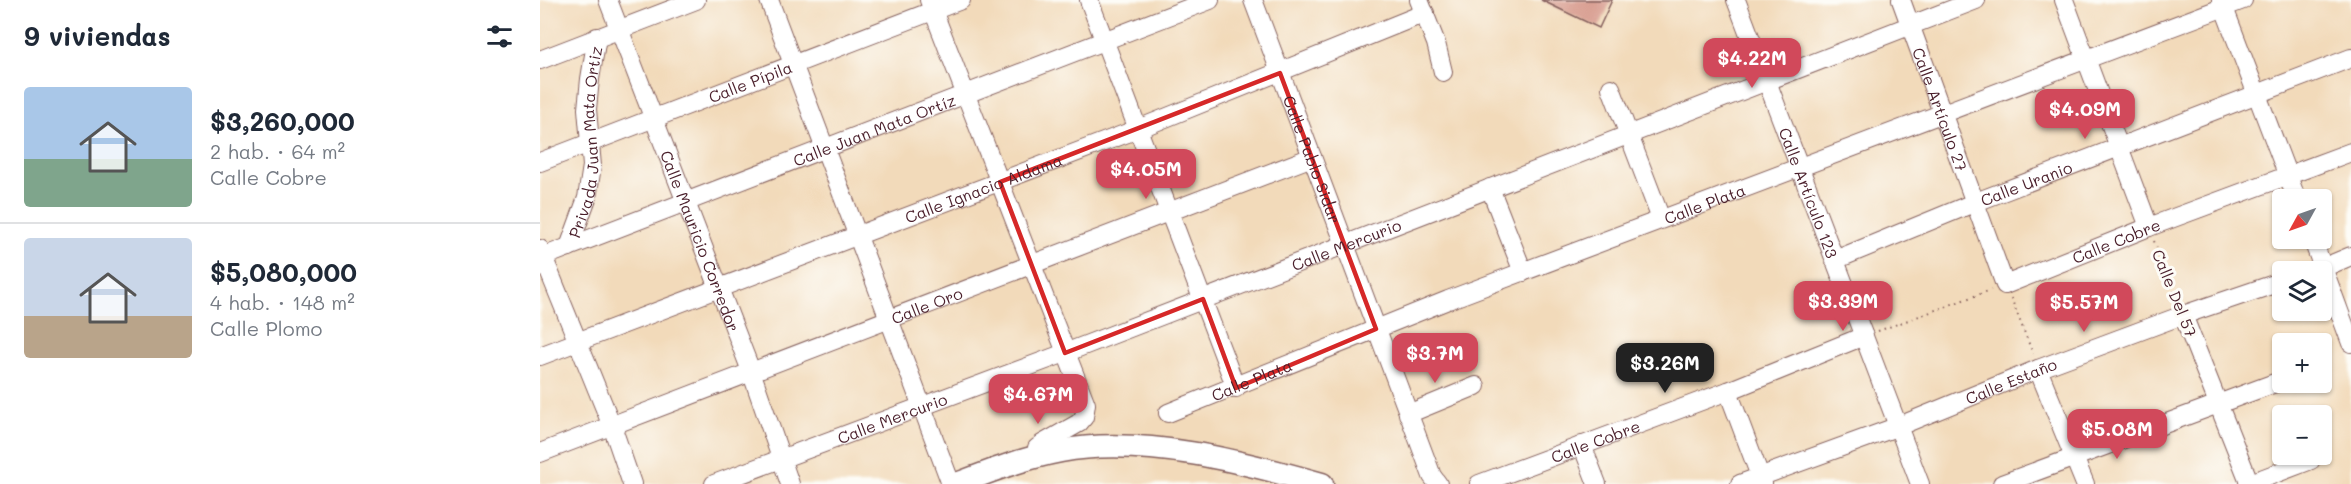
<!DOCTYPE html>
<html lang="es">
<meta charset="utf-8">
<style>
:root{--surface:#fff;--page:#f6f6f7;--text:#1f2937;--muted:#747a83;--line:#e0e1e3;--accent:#d1495b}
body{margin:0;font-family:Mali,sans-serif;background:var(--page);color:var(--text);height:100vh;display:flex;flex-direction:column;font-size:22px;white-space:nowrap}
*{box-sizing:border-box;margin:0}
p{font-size:20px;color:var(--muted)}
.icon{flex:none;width:33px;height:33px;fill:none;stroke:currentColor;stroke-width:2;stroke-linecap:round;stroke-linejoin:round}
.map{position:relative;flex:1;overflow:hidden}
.panel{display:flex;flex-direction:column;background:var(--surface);width:540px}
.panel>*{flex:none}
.needle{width:39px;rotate:230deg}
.tools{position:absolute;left:1732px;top:189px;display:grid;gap:12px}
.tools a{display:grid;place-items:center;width:60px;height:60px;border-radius:6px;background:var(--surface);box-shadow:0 2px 4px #0004;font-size:30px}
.price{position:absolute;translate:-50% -51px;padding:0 14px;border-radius:12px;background:var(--accent);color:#fff;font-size:20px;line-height:39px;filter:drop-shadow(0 2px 3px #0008)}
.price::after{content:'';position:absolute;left:50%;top:36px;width:18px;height:14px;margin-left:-9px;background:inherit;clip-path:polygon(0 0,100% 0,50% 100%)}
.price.active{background:#222;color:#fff}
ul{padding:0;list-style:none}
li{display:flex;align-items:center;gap:18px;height:150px;padding:0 24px}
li+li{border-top:2px solid var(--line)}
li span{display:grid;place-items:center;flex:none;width:168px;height:120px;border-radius:6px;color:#555}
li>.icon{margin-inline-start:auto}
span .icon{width:72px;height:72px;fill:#fffc;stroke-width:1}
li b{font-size:26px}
h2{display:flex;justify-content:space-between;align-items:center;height:72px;padding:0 24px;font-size:26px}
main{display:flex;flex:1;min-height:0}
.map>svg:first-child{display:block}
.building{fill:#d99f92}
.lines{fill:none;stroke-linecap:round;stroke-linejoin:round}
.minor-casing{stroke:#85605d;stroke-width:20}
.major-casing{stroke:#85605d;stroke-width:25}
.path{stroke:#85605d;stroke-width:2;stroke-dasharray:1.5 4.5;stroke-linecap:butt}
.minor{stroke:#fff;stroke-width:18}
.major{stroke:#fff;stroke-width:22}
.marked{fill:none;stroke:#d62828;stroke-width:4.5;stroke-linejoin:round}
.labels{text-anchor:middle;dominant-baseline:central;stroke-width:6;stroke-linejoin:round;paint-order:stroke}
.street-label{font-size:16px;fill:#4a1f2b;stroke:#fdfcf7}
</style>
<main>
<section class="panel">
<h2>9 viviendas<svg class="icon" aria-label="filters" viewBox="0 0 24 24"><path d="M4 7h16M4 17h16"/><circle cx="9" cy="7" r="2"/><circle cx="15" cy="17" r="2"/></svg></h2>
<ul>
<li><span style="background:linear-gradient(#a9c7e8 60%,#7fa58c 0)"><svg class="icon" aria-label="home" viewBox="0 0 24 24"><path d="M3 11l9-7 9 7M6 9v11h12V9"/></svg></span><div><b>$3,260,000</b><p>2 hab. · 64 m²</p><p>Calle Cobre</p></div></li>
<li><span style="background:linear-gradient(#c9d6e8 65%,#b9a48a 0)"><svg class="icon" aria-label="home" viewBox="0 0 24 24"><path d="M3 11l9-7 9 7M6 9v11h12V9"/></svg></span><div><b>$5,080,000</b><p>4 hab. · 148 m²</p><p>Calle Plomo</p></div></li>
</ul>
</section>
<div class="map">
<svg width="1811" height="484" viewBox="0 0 1811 484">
<rect width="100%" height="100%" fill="#fdfcf7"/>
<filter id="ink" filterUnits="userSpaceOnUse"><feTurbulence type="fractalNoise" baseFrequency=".0167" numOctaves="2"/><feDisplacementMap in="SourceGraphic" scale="12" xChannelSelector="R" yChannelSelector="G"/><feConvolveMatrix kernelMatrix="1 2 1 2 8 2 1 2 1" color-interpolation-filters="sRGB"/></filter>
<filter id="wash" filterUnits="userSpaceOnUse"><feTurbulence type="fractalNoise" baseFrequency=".008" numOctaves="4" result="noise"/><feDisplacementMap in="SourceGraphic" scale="24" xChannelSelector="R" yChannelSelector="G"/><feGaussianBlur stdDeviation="1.35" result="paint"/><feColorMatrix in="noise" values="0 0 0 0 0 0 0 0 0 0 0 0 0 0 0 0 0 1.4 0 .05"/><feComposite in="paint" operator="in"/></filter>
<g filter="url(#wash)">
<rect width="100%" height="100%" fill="#f2daba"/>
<g id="blocks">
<path class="building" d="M1001,0H1072L1059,28Z"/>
</g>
</g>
<g filter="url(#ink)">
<use href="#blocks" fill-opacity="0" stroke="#85605d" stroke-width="1.5"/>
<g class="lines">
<defs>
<g id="minor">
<path id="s1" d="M68,0L211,371L250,484"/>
<path d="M229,0L411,484"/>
<path d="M389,0L546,404L544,417L539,423L502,444L497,448V456"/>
<path d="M549,0L696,388"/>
<path id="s2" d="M713,0L892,476L898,484"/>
<path d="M879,0L896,43L903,72"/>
<path id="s3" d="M1196,0L1380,484"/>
<path id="s4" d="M1361,0L1465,285L1609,227L1811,152"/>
<path d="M1524,0L1609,227"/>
<path d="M1681,0L1757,200"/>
<path d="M0,60L156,0"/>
<path d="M1071,88L1121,219"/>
<path id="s5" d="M0,162L421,0"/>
<path d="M950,188L983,272"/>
<path d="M1772,238L1811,343"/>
<path id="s6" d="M29,247L47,198L52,166L47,109L50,79L57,37"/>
<path d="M0,249L72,426L92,484"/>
<path id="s7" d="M0,258L670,0"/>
<path id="s8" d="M1295,260L1436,202L1811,58"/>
<path d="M1773,272L1811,256"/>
<path d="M1643,315L1710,484"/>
<path id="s9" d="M0,356L598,129L885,13"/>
<path d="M1498,369L1545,484"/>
<path d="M1188,391L1223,484"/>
<path id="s10" d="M628,413L908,300L1703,0"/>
<path d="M868,414L936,386"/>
<path d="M1042,445L1057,484"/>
<path id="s11" d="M0,453L772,157"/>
<path id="s12" d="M174,484L525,353L1436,0"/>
<path id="s13" d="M939,484L1188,391L1324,336"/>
<path id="s14" d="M1200,484L1359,426L1498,369L1643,315L1743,281"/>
<path d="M1462,484L1743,380"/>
<path d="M1708,484L1771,460"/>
</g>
<path id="major" d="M417,484C451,471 484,458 521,451C601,435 704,462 782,484"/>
</defs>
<use href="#minor" class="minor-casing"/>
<use href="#major" class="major-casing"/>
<path class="path" d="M1614,241L1637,300
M1471,298L1493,354
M1338,331L1451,290"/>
<use href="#minor" class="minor"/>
<use href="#major" class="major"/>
</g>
</g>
<path class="marked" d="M740,73L836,329L696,388L663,299L525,353L460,182Z"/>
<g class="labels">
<g class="street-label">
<text stroke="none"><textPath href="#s5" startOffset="225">Calle Pípila</textPath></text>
<text stroke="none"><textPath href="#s4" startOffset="116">Calle Artículo 27</textPath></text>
<text stroke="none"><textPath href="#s7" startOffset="358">Calle Juan Mata Ortíz</textPath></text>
<text stroke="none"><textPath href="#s6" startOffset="108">Privada Juan Mata Ortiz</textPath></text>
<text stroke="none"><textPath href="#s2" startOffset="170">Calle Pablo Sidar</textPath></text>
<text stroke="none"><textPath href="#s8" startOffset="206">Calle Uranio</textPath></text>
<text stroke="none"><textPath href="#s9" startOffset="474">Calle Ignacio Aldama</textPath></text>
<text stroke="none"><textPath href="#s3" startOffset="206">Calle Artículo 123</textPath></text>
<text stroke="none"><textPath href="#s10" startOffset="576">Calle Plata</textPath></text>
<text stroke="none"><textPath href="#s4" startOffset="423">Calle Cobre</textPath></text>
<text stroke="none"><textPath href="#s1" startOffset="258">Calle Mauricio Corredor</textPath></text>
<text stroke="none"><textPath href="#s12" startOffset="676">Calle Mercurio</textPath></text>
<text transform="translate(1635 293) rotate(68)">Calle Del 57</text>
<text stroke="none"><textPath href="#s11" startOffset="414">Calle Oro</textPath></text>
<text stroke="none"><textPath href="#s10" startOffset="90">Calle Plata</textPath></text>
<text stroke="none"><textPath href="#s14" startOffset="290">Calle Estaño</textPath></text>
<text stroke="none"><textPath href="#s12" startOffset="190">Calle Mercurio</textPath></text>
<text stroke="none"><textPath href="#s13" startOffset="124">Calle Cobre</textPath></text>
</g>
</g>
</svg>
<div class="tools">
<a><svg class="needle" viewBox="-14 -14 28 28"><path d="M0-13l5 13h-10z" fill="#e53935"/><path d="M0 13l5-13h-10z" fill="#747a83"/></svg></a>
<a><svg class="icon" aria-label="layers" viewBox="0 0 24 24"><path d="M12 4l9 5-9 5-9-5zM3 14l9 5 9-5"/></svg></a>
<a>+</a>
<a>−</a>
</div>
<b class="price" style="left:1212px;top:89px">$4.22M</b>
<b class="price" style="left:1545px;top:140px">$4.09M</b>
<b class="price" style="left:606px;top:200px">$4.05M</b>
<b class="price" style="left:1303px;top:332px">$3.39M</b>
<b class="price" style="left:1544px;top:333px">$5.57M</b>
<b class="price" style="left:895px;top:384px">$3.7M</b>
<b class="price active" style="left:1125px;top:394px">$3.26M</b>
<b class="price" style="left:498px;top:425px">$4.67M</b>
<b class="price" style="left:1577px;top:460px">$5.08M</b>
</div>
</main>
